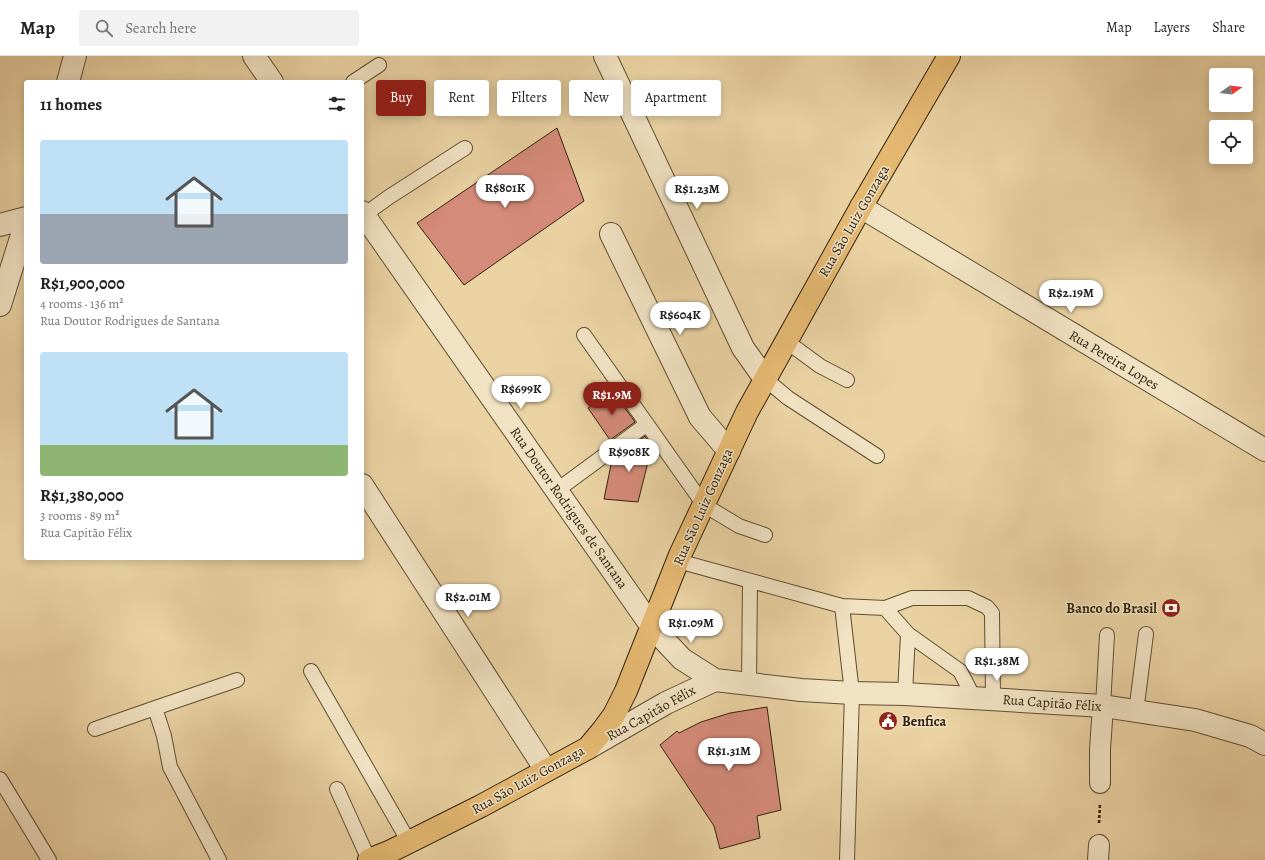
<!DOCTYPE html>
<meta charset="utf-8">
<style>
:root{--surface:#fff;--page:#f2f2f2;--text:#222;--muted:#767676;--line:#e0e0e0;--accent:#8f2418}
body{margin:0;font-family:Alegreya,serif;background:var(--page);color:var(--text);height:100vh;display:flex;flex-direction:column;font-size:15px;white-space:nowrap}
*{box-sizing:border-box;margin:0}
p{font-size:13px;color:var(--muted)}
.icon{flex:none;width:22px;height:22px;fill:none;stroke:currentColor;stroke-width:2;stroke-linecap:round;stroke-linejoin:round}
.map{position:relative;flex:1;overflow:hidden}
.side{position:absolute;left:24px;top:24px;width:340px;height:480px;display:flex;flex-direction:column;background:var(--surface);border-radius:4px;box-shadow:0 2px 10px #0003}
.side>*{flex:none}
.guide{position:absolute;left:376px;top:24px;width:380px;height:36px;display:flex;gap:8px}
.needle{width:26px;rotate:76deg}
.fabs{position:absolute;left:1209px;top:12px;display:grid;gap:8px}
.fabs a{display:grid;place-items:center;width:44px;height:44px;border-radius:4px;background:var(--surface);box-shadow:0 2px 10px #0003;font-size:20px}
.price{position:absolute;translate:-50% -34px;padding:0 9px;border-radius:14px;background:#fff;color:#222;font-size:13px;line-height:26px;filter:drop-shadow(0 1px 2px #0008)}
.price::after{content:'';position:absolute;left:50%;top:24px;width:12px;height:9px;margin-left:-6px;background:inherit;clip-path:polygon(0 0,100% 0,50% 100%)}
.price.current{background:var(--accent);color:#fff}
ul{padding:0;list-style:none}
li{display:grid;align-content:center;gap:8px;height:212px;padding:0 16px}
li span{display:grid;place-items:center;height:124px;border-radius:4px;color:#555}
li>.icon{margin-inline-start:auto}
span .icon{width:72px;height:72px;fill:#fffc;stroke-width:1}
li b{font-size:17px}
h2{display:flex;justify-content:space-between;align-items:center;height:48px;padding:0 16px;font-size:17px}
.tag{padding:0 14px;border-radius:4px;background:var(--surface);box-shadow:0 2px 10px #0003;font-size:14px;line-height:36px}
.tag.current{background:var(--accent);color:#fff}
header{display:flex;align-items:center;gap:24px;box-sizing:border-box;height:56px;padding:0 20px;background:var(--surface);border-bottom:1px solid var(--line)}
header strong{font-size:19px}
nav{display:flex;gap:22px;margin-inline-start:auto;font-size:14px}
.search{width:280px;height:36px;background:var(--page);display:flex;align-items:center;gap:10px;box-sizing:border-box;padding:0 14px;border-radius:4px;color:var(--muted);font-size:15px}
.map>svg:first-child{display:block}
.building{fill:#d58b7a;stroke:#30220d}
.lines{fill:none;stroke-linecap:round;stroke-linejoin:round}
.service-casing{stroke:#5e4e32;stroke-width:16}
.pedestrian-casing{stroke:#5e4e32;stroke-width:22}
.minor-casing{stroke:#5e4e32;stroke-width:24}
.tertiary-casing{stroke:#5e4e32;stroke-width:24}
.primary-casing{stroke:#30220d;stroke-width:24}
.path{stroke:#30220d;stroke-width:2.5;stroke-dasharray:3 2;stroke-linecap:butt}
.service{stroke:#f1e2c3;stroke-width:14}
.pedestrian{stroke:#f1e2c3;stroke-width:20}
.minor{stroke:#f1e2c3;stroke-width:22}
.tertiary{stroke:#f1e2c3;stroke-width:22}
.primary{stroke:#e5b972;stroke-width:22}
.labels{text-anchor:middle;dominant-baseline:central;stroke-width:3;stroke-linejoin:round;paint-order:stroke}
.street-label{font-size:14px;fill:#30220d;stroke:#f1e2c3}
.poi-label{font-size:14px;font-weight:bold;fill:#30220d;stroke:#f1e2c3;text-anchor:end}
</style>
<header>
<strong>Map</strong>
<div class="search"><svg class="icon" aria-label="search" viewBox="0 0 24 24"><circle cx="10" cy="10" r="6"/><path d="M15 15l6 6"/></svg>Search here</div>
<nav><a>Map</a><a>Layers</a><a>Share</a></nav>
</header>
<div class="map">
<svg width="1265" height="804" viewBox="0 0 1265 804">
<rect width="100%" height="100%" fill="#ead2a3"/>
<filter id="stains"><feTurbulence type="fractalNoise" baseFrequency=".005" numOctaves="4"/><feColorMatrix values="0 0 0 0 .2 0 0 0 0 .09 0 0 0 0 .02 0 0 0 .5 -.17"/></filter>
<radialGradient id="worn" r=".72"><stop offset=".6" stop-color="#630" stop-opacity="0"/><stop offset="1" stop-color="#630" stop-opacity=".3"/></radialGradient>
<path class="building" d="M557,72L584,145L464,229L417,167Z
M614,337L635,366L610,384L588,352Z
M645,380L652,390L638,446L604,443L612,404Z
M767,651L781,754L757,760L760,782L720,793L714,770L660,689L677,675L679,677L701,666L730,657Z"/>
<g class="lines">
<defs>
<path id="service" d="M353,26L379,9
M364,159L389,141L465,92
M584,279L704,449L739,470L765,479
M786,285L820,310L847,324
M765,323L788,342L877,400
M556,435L647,368
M678,505L842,550L885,552L908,578L960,615L974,642
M842,550L852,637L847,804
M885,552L912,542H968L987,551L992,557L993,643
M311,615L409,786
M749,629L750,525
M905,638L908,578
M1103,650L1107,579
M1136,656L1146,578
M95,673L155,652
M0,723L49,804
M337,733L369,804
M219,804L170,711L164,680L155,652L237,624"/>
<path id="pedestrian" d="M1100,727V693L1103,650
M1098,804L1099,789"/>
<path id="minor" d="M254,0L272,26
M605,0L743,292L765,323
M861,151L1265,394
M362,156L652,571
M611,178L700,361L729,395
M362,429L546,714"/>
<path id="tertiary" d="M68,26L75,0
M0,169L26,162
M0,249L26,166
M652,571L682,603L715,624L801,634L852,637L905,638L1103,650L1195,664L1250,680L1265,688
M588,692L666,647L715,624"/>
<path id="primary" d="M369,804L389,796L481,750L588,692L603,674L614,659L626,635L680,499L747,356L861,151L949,0"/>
</defs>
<use href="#service" class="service-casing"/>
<use href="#pedestrian" class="pedestrian-casing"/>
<use href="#minor" class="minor-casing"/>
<use href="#tertiary" class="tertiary-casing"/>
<use href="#primary" class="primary-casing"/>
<path class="path" d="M1099,767L1100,748"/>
<use href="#service" class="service"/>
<use href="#pedestrian" class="pedestrian"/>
<use href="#minor" class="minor"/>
<use href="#tertiary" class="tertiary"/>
<use href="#primary" class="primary"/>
</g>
<defs>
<symbol id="bank-disc" viewBox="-11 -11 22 22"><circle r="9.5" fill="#8f2418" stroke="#f1e2c3"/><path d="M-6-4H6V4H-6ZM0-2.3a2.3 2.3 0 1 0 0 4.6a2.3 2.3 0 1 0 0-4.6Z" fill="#fff"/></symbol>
<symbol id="civic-disc" viewBox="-11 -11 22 22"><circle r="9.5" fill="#8f2418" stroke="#f1e2c3"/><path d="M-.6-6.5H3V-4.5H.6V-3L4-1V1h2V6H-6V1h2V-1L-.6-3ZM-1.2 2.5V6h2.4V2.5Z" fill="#fff"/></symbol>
</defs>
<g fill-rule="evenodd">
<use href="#bank-disc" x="1160" y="541" width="22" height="22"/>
<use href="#civic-disc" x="877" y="654" width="22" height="22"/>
</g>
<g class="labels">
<g class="street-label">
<text transform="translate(854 165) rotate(-60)">Rua São Luiz Gonzaga</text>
<text transform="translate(1114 304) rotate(31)">Rua Pereira Lopes</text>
<text transform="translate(703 451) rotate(-66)">Rua São Luiz Gonzaga</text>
<text transform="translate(569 452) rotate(55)">Rua Doutor Rodrigues de Santana</text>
<text transform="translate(1052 647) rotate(4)">Rua Capitão Félix</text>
<text transform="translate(651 657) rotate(-29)">Rua Capitão Félix</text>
<text transform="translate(528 724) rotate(-29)">Rua São Luiz Gonzaga</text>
</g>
<g class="poi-label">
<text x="1157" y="552">Banco do Brasil</text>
<text x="902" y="665" text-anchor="start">Benfica</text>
</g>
</g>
<rect width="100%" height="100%" filter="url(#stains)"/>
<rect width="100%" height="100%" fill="url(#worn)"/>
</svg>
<div class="fabs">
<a><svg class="needle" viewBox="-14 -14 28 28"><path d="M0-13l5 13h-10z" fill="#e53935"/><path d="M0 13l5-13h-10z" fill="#767676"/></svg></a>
<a><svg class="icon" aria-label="locate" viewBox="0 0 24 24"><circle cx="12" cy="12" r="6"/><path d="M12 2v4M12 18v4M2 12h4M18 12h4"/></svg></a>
</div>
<b class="price" style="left:505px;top:153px">R$801K</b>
<b class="price" style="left:697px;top:154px">R$1.23M</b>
<b class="price" style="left:1071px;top:258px">R$2.19M</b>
<b class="price" style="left:680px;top:280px">R$604K</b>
<b class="price" style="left:521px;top:354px">R$699K</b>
<b class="price current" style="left:612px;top:360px">R$1.9M</b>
<b class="price" style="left:629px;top:417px">R$908K</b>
<b class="price" style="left:468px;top:562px">R$2.01M</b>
<b class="price" style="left:691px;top:588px">R$1.09M</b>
<b class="price" style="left:997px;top:626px">R$1.38M</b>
<b class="price" style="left:729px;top:716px">R$1.31M</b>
<div class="guide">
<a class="tag current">Buy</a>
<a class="tag">Rent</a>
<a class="tag">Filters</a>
<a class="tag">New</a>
<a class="tag">Apartment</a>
</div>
<section class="side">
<h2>11 homes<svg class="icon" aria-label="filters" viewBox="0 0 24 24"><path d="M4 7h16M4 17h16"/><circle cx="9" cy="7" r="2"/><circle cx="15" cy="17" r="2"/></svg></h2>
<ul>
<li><span style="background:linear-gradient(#bfe0f5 60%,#9aa5b1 0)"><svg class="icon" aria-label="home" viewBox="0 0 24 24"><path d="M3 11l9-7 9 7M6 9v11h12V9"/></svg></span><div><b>R$1,900,000</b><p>4 rooms · 136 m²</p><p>Rua Doutor Rodrigues de Santana</p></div></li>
<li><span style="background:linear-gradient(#bfe0f5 75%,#8fb573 0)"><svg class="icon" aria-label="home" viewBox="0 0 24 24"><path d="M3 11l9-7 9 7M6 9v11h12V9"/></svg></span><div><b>R$1,380,000</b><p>3 rooms · 89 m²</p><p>Rua Capitão Félix</p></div></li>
</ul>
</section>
</div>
